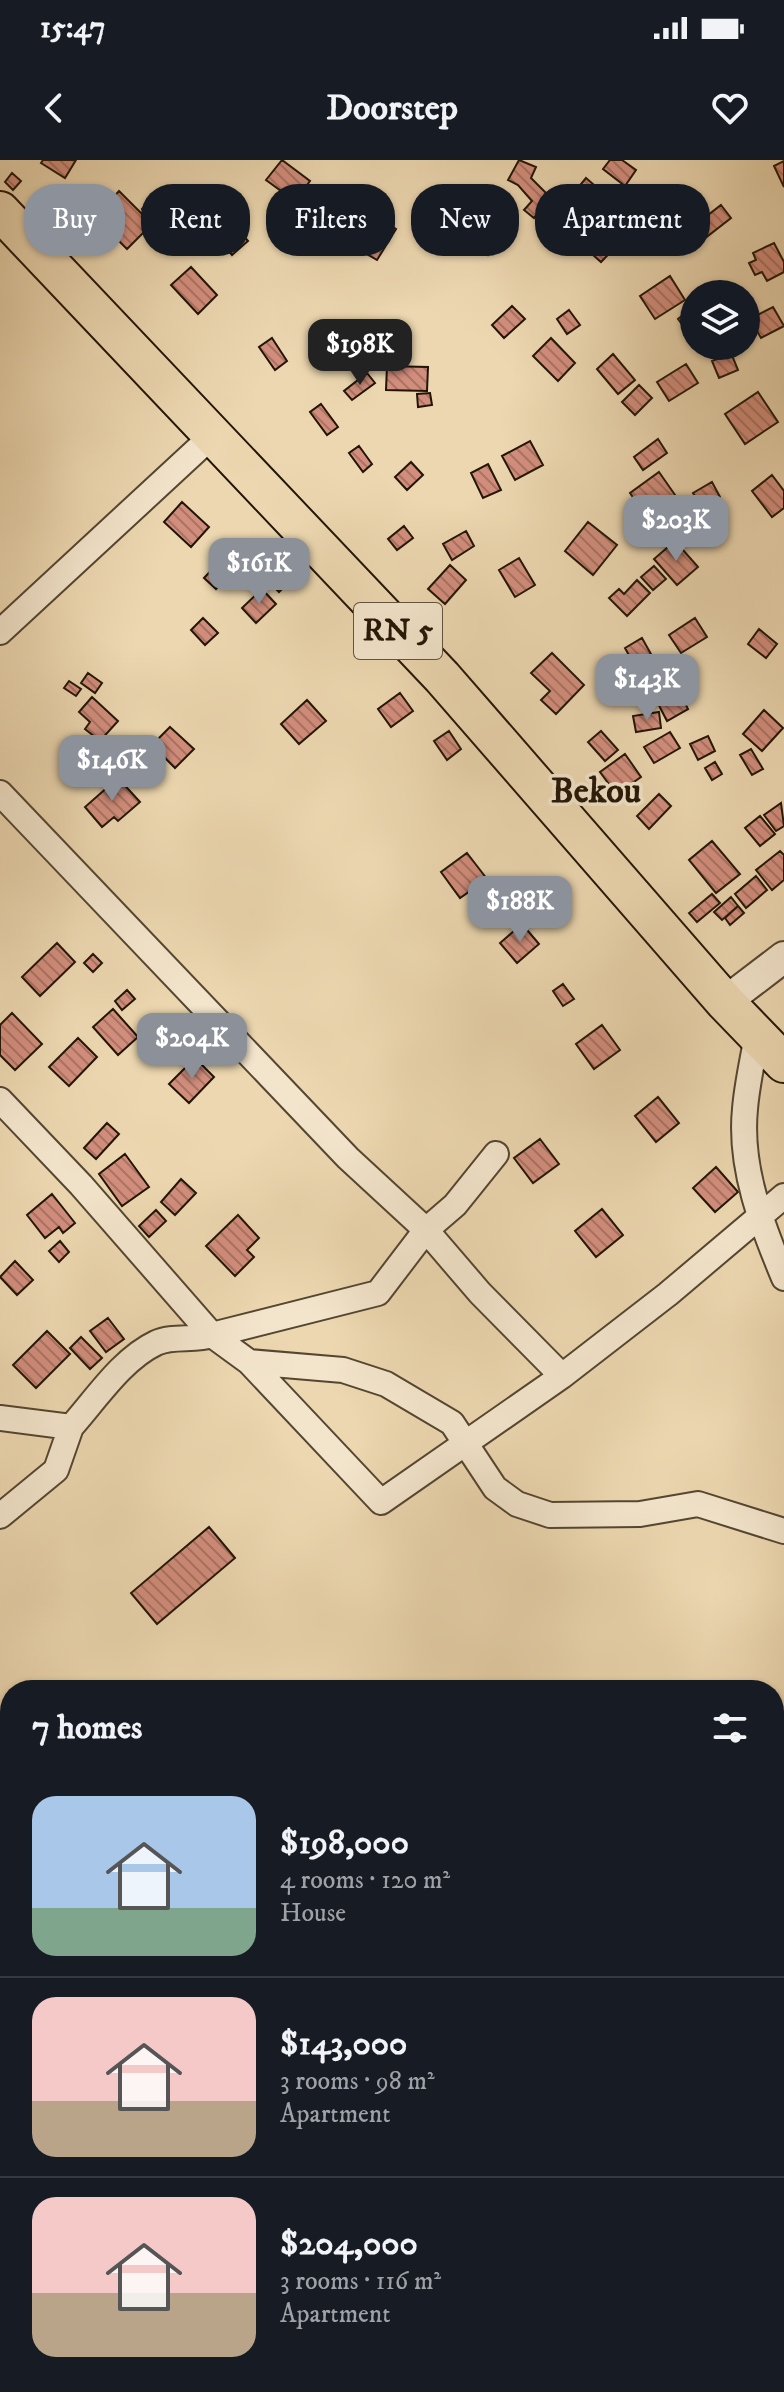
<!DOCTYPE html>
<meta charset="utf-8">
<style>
:root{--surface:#171b24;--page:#20242c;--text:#f1f3f6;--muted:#9ea1a6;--line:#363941;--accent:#8c9099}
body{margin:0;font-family:"IM FELL DW Pica",serif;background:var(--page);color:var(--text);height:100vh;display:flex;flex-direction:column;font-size:30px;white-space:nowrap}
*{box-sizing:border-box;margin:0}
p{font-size:26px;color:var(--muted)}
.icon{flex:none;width:44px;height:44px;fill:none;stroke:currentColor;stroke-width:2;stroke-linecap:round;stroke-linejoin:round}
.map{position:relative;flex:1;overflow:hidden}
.drawer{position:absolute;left:0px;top:1520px;width:784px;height:712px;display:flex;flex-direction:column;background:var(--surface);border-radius:32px 32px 0 0;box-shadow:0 2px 6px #0004}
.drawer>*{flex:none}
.banner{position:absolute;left:24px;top:24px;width:736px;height:72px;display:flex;gap:16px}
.buttons{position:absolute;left:680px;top:120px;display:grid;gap:16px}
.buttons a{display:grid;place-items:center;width:80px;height:80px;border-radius:50%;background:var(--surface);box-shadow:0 2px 6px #0004;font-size:40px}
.price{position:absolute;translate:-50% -68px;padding:0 18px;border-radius:16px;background:var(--accent);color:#fff;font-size:26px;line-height:52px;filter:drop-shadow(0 2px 4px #0008)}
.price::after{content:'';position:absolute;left:50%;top:48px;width:24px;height:18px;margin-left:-12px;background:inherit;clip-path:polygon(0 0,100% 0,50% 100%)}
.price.current{background:#222;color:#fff}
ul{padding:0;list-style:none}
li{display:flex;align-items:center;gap:24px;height:200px;padding:0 32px}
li+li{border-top:2px solid var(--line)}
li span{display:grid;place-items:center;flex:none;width:224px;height:160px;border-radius:24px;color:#555}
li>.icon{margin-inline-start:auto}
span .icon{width:96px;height:96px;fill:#fffc;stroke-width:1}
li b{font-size:34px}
h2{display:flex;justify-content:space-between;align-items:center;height:96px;padding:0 32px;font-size:34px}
.tag{padding:0 28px;border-radius:32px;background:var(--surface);box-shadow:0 2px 6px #0004;font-size:28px;line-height:72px}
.tag.current{background:var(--accent);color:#fff}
.status{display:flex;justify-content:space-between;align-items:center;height:56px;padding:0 40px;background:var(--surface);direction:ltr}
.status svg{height:22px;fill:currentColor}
header{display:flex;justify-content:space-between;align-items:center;height:104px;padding:0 32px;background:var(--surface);font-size:36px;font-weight:700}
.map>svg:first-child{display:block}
.building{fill:url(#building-back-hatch);stroke:#221507;stroke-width:2}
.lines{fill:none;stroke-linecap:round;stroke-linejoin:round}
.minor-casing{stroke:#544631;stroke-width:28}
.tertiary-casing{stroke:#544631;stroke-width:34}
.primary-casing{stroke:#221507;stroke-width:42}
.minor{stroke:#f3e5cc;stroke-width:24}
.tertiary{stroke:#f3e5cc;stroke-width:30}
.primary{stroke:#ecd7b0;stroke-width:38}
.labels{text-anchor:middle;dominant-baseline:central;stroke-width:7;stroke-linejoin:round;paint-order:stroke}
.shield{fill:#f3e5cc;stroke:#615342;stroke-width:2}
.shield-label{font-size:32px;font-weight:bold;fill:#221507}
.neighbourhood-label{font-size:36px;font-weight:bold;fill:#221507;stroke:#f3e5cc}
</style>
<div class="status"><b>15:47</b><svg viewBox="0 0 49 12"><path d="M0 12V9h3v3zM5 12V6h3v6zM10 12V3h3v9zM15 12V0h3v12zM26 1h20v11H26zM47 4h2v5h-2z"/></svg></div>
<header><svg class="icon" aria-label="back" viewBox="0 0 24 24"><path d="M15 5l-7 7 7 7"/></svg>Doorstep<svg class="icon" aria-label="heart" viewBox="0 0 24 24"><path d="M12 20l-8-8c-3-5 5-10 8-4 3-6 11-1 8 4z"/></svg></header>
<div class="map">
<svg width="784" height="2232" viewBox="0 0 784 2232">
<defs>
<pattern id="building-back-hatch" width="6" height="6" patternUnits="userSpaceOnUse" patternTransform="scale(2)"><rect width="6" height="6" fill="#d28e7d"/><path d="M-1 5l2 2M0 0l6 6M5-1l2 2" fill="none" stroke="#aa7364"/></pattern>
</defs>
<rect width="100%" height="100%" fill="#ecd7b0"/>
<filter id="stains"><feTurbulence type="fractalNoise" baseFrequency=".0025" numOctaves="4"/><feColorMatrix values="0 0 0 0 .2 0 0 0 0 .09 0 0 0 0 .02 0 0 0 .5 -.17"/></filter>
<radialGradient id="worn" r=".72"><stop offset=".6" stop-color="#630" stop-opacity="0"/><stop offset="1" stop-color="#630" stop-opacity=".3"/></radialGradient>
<path class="building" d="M43,0H76L65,18L41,3Z
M282,0L310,21L295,41L266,20Z
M519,0L536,7L531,18L548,35L544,39L548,42L534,58L524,50L532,41L518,25L508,20Z
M610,0H622L636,10L625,26L603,9Z
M784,1V27L774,6Z
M12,13L21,21L13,30L5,22Z
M586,18L609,38L595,55L572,35Z
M119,31L152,64L127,89L95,57Z
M157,33L175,49L161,66L142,49Z
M45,35L54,43L42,57L33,49Z
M480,36L493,43L481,66L468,59Z
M721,45L731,58L695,86L685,73Z
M369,51L396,69L377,100L358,89L365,78L355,71Z
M613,55L630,72L601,102L583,86Z
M230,60L248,81L232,95L214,75Z
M484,71L498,84L488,95L474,82Z
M774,83L784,102V112L767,121L762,112L755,115L749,103L756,100L753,93Z
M191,107L217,135L198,154L171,125Z
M670,116L685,140L655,159L640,136Z
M512,146L525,159L504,178L492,165Z
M694,146V181L678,159Z
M773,147L784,166L761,178L750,159Z
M569,150L580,165L567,174L557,159Z
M272,178L287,201L275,210L259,187Z
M551,178L575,203L558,221L533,196Z
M731,193L738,210L719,218L712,201Z
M613,194L635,220L618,234L597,209Z
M686,204L698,223L669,241L657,222Z
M387,206L428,207L427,231L386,230Z
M367,213L375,223L352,240L344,231Z
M639,225L652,238L635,255L622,242Z
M758,232L778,262L745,284L725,254Z
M430,233L432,245L418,247L417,234Z
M321,244L338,267L327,275L310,252Z
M658,279L667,293L643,310L634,297Z
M530,281L543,305L515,320L502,296Z
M359,286L372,304L363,312L349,293Z
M411,302L423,315L407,330L395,317Z
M488,304L501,330L483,338L471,313Z
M659,312L682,345L653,366L630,333Z
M772,315L784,331V348L772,357L752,331Z
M712,322L720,337L702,348L693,333Z
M182,342L209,367L191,387L164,362Z
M588,362L617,385L593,415L565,391Z
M404,366L413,378L397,390L388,379Z
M466,371L474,386L452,400L443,384Z
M675,381L698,407L677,425L654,399Z
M223,398L235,409L216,429L204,418Z
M519,398L535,425L515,437L499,410Z
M450,405L466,420L445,444L428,429Z
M654,406L666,419L653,430L641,417Z
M276,409L289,422L279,432L266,419Z
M637,420L650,433L627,456L609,438L619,429L624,434Z
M262,429L276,444L256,463L242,448Z
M203,458L218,473L205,485L191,470Z
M695,458L707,477L681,493L669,475Z
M759,469L777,484L766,498L748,484Z
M642,478L652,496L635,506L625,488Z
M552,493L584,525L556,554L541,540L550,531L531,513Z
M615,505L628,524L614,533L601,514Z
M88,513L102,523L95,533L81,523Z
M671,516L688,549L667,561L650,528Z
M69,521L81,529L76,536L64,528Z
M400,533L413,551L391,567L378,549Z
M92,537L118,561L100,581L85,569L90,562L79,552Z
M307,540L326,561L299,584L281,564Z
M764,550L783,568L762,591L743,574Z
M659,552L661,568L636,572L633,556Z
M170,567L194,589L175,608L152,585Z
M449,571L461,589L447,600L434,581Z
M601,571L618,590L605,601L588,582Z
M670,572L680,588L654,603L644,587Z
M708,576L715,591L698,600L690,584Z
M751,589L763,609L752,615L740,595Z
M625,594L641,617L625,628L623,624L614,631L600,612Z
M715,602L722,614L712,620L705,608Z
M118,618L140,642L118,661L114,657L102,667L85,647Z
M659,634L671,646L649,669L637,656Z
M781,643L784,666L776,671L764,655Z
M760,656L775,674L760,686L745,668Z
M712,681L740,714L716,733L689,700Z
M780,691L784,695V720L772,730L756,710Z
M467,693L487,719L460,738L441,712Z
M756,716L767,730L746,748L735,734Z
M712,734L720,743L697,762L689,753Z
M731,737L738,746L722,760L714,752Z
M738,746L744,753L730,765L725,758Z
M522,764L539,784L517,803L500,783Z
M57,783L75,802L40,836L22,817Z
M93,794L102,803L93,812L84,803Z
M563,824L574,839L563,846L553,831Z
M127,830L135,839L122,850L115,841Z
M113,849L138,877L118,895L93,867Z
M12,853L42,884L15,910L0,895V865Z
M602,865L620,890L594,909L576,884Z
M78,878L97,897L69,926L49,907Z
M195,898L214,917L189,943L169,924Z
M658,937L679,963L656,982L635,956Z
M107,963L119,974L96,999L84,988Z
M540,979L559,1004L533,1023L514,998Z
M125,994L149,1027L122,1046L99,1014Z
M716,1007L738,1032L715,1052L693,1028Z
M181,1019L196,1033L175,1055L161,1042Z
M52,1034L75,1063L63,1073L59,1067L45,1078L27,1055Z
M602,1049L623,1075L596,1097L575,1071Z
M156,1050L166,1061L149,1077L139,1066Z
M238,1055L259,1078L247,1090L254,1097L235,1116L206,1086Z
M60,1081L69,1092L59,1102L49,1091Z
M15,1101L33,1120L17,1135L0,1117Z
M108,1158L124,1179L106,1192L90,1171Z
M47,1171L70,1194L36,1228L13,1205Z
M81,1177L102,1198L90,1209L70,1188Z
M209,1367L235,1398L157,1464L131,1433Z
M777,1594L784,1604V1653L774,1661Z
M7,1617L10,1621V1650L0,1658V1623Z
M784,1895V1921L774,1909V1904Z
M7,1967L10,1969V1987L0,1979Z"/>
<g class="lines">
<defs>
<path id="minor" d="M0,472L213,275
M0,633L348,998L426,1070L378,1133L212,1175L81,1025L0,940
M757,875C753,899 747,924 745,949C739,1008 762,1065 784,1118
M496,994L455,1045L426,1070L480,1133L562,1216
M249,1202L381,1342L562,1216L668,1134L784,1036
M0,1258L71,1267C96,1239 122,1199 156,1183C172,1175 195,1181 212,1175L249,1202L343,1210L386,1224L452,1263L495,1328L517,1344L550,1355L640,1354L698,1344L784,1371
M0,1356L56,1310L71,1267
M0,1732H10
M774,2168L784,2158"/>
<path id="tertiary" d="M725,842L784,797
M0,2147L10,2155
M96,2222L107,2232
M289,2232L297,2222
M693,2232L695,2222"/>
<path id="primary" d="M0,51L442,517L725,842L784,903"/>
</defs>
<use href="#minor" class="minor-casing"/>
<use href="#tertiary" class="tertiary-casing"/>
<use href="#primary" class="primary-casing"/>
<use href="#minor" class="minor"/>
<use href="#tertiary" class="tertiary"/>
<use href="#primary" class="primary"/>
</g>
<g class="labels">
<rect class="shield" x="354" y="443" width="88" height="56" rx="6"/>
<g class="shield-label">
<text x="398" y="471">RN 5</text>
</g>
<g class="neighbourhood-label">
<text x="596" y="631">Bekou</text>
</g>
</g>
<rect width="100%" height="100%" filter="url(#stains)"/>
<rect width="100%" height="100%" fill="url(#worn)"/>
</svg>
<div class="buttons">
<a><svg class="icon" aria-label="layers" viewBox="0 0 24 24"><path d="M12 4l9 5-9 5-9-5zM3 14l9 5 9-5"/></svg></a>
</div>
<b class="price current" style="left:360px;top:227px">$198K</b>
<b class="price" style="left:676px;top:403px">$203K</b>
<b class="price" style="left:259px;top:446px">$161K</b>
<b class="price" style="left:647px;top:562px">$143K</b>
<b class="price" style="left:112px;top:643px">$146K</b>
<b class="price" style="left:520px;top:784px">$188K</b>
<b class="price" style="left:192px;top:921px">$204K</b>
<div class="banner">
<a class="tag current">Buy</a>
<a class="tag">Rent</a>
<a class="tag">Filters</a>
<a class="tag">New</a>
<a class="tag">Apartment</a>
</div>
<section class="drawer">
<h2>7 homes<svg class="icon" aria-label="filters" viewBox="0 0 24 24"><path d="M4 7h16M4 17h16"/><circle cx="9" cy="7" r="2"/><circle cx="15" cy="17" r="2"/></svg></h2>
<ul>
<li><span style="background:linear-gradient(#a9c7e8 70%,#7fa58c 0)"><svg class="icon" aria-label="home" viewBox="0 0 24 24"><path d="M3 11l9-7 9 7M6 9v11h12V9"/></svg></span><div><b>$198,000</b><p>4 rooms · 120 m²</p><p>House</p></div></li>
<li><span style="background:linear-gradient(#f6c9c9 65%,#b9a48a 0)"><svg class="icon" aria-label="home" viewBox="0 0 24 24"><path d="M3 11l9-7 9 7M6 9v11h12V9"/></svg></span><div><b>$143,000</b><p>3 rooms · 98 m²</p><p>Apartment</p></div></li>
<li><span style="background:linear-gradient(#f6c9c9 60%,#b9a48a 0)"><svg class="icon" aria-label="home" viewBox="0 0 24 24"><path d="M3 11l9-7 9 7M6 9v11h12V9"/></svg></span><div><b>$204,000</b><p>3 rooms · 116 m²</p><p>Apartment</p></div></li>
</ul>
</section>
</div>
